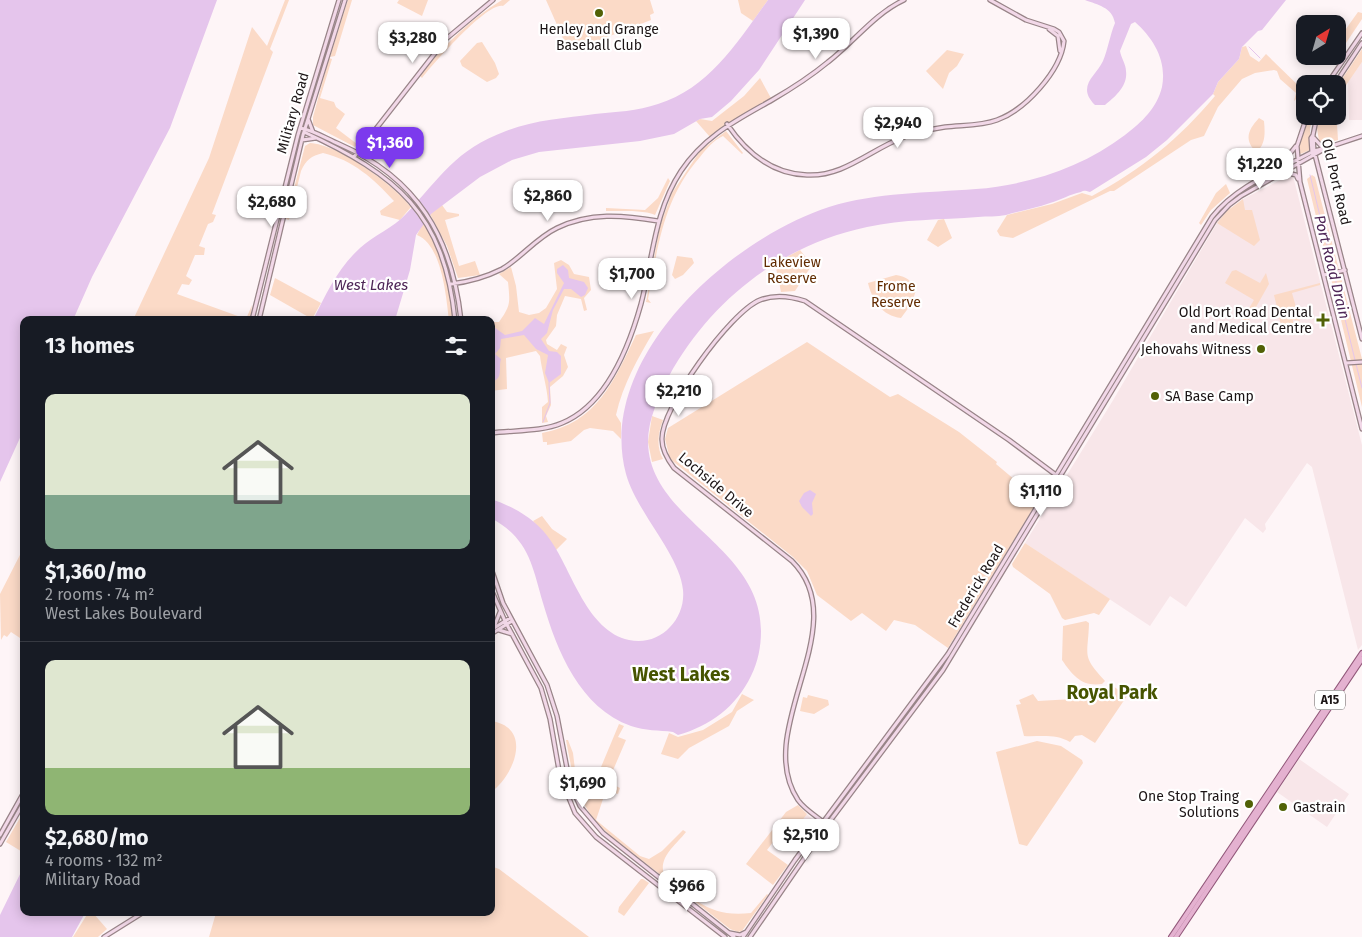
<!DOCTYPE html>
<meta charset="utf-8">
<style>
:root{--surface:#171b24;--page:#20242c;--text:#f1f3f6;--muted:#9ea1a6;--line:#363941;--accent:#7c3aed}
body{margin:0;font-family:"Fira Sans",sans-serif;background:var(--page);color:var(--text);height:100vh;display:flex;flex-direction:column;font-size:19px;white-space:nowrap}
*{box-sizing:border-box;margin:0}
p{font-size:16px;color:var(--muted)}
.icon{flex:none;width:28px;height:28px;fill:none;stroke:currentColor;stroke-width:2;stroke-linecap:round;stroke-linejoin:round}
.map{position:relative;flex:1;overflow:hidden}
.details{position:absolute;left:20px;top:316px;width:475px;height:600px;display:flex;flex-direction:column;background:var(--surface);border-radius:10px;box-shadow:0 2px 12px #0003}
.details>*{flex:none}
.needle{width:32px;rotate:37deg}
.controls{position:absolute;left:1296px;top:15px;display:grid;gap:10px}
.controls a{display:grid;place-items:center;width:50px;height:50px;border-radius:10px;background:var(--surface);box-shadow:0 2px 12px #0003;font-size:25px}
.price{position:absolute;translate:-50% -42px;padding:0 11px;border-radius:10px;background:#fff;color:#222;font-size:16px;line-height:32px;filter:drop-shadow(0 1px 2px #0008)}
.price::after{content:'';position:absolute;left:50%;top:30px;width:15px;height:11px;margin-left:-8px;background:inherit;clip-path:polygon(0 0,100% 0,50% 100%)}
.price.current{background:var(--accent);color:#fff}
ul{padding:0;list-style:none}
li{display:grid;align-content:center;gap:10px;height:265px;padding:0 25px}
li+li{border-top:1px solid var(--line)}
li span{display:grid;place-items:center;height:155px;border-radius:10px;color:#555}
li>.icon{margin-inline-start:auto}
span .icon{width:90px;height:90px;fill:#fffc;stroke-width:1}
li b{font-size:21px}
h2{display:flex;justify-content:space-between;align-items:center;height:60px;padding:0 25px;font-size:21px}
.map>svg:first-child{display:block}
.built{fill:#f8e6e9}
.green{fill:#fbdac7}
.water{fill:#e5c5ec}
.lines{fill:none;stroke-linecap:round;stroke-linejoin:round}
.stream{stroke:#e5c5ec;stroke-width:1}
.secondary-casing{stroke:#988488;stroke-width:5.5}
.primary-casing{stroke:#92587a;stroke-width:6}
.secondary{stroke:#f2d8e8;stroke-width:3}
.primary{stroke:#e4b1d0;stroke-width:4}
.poi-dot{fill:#516106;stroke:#fff;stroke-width:2}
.labels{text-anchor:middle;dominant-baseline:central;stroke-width:4.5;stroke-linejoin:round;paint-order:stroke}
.shield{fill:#fff;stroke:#5f5a5b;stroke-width:1}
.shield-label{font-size:12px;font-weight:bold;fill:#1b1415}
.poi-label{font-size:14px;fill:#1b1415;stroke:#fff;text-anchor:end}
.street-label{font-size:14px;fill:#1b1415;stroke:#fff}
.park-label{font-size:14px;fill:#612b00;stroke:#fff}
.water-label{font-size:15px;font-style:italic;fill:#4e2657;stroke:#fff}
.district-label{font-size:19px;font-weight:bold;fill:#465400;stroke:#fff}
</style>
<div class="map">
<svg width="1362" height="937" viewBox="0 0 1362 937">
<rect width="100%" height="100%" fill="#fef5f7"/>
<path class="built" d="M1362,62V120H1349L1348,82Z
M1293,176L1362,445V645L1358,650L1312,467L1307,463L1265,524L1266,529L1263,533L1245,518L1186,607L1170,596L1150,626L1025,543L1112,402L1217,223L1227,211L1243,199L1286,177Z
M1299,759L1349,794L1327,827L1277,792Z
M807,814L818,825L806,841L803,839L801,842L792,835Z"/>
<path class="green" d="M285,0H289L270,49L273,52L212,214L216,215L213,222L208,224L199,246L205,248L204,255H195L186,276L192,280L189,285L182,284L177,294L246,319L252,305L250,320H133L209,158L252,27L267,46Z
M348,0H352L335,56L330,57Z
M399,0H428L422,16L397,3Z
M502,0H510L503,6C488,1 433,64 422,78L420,76C443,46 469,20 502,0Z
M546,0H650L654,13L650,15L651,20L569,52Z
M738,0H768L753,21L741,13Z
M1358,12L1362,13V19L1338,55V40Z
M482,42L495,63L499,74L496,78L487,82L462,66L460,61L477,43Z
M1246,46L1250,56L1259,62L1266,54L1304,91L1294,101L1296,93L1280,79L1277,71L1274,70L1255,73L1242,79L1218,107L1204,136L1191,140L1114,191H1110L1013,238L1000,236L997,231L1007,215L1052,204L1082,193L1092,196C1141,170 1180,138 1215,96L1213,94L1218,82L1239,59L1242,47Z
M1362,49V62L1338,97V85Z
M947,50L964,54L957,66L949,73L943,89L926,71Z
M329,58L332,59L320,98L334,102L336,107L345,114L336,128L357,144L355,147L313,125V117Z
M760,78L772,100L727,124L710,137L696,121L700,119L712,121L744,96Z
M1309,116H1314L1310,128V150L1298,155L1300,141Z
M1320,116H1330V124H1337L1338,140L1326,143L1319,141L1317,128Z
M1259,118L1264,121C1265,132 1266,145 1256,152C1243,139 1249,129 1259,118Z
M726,131L743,153L742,154L723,136C714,140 706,149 700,157C663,199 658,246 648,299L651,303L646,302L660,226L672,193L700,151Z
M310,143C338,144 394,185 411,207L400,220L381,215L380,211L394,201C374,179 353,160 323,153C311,156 306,160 301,171L289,220L286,219L305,146Z
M1312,175L1315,177L1362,359V407L1307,179Z
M668,178L670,181L655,215C648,210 616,211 606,211V208L645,210L658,198Z
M1226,184L1230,193L1211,210L1201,225L1199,223L1216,193Z
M1243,199L1245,210H1252L1260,240L1254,246L1217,223L1227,211Z
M442,205L447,212L459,214V216L445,220L459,266L475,261L480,275L458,278L447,246L430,214Z
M944,219L952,238L938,247L927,240L938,220Z
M423,223C442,253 449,285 453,320H449C446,296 442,245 417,235Z
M800,250L812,265L795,291L781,292L775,263Z
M677,256L692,258L694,263L683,275L675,279L672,275Z
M561,260L569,265L574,274L589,277L591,290L584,298L587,310L584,311L581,299L565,296L557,315L556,326L546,340L547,344L557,350L561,344L567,347L564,355L568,367L563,376L550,387L551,405L546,416L548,422L542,423V407L548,402C547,386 542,372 540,356L536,351L506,358L507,389L491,391V322H499C511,305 510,303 508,282L499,274L511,267L516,286L519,312L529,315L539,313L546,308L557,289L554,263Z
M1236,270L1260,283L1266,273L1269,284L1247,323L1242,320L1254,300L1225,283L1232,271Z
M896,275C907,277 911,280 916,290L912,303L901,318C882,316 872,300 868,283Z
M275,278L321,303L312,319L270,295Z
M1320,283V285L1292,293L1300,321L1293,320V330L1281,325L1274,295Z
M654,331C638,358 623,384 616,415L621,423V439L613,431L590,428L584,430L571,441L547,445V442H543L542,433C597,423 614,381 636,335Z
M807,342L890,397L898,394L959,432L997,462L996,464L1015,480L1040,497L948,648L915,625L894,620L886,631L862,613L851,621L817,595L807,571L793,557L670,459L665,439L668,428Z
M652,416L663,420C658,433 656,447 663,459L652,462L648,442Z
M542,516L552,529L567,539L556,550L533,521Z
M1025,543L1110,599L1099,615L1094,613L1065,620L1062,618L1050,594L1013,567L1012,564Z
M24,547V631L20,638L11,632L7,637L4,635L1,640L0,594Z
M1086,621L1089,623C1088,657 1081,655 1105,681L1102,684C1082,687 1073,676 1062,660L1063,626Z
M1113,686L1127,696L1095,743L1082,735L1075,736L1070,742C1055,733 1039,737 1024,736L1016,705L1021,704L1019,700L1033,694L1038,701L1090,698L1094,692Z
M742,694L754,700L737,711L729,726L689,748L678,759L661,754L669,733L678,737L703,730L732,712Z
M808,695L828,700L829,705L814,714L800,711L803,697L807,698Z
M491,721C533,727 515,775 491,792Z
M619,724L624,726L618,737L626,740L608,782L620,788L618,794L606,790L596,820L640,856L649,859L662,851L683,830L686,832C676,845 658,857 664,875C695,899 709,918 751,913L767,894L768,895L742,931L738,932L730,929L612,837C577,807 574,782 566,740H568L573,753L576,778L583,794L591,791Z
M1037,741L1061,746L1082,760L1083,763L1027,846L1019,844L996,752Z
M798,805L807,814L792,835L783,829L767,850L788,865L773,885L746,864L786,812Z
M24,811V853L6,842Z
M491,866L499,869L589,937H209L216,913L491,912Z
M641,879H643L649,883L624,916L618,912L619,907Z
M88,913H93L107,929L98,937H73Z"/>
<path class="water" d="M0,0H217L170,128L92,277L73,320H24V429L0,482Z
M768,0H805L759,70L731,101L712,117L700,119L674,134L640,141L539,152L512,160L480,177L431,214L416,235L410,270L395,320H313C326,294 338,268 360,248C374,235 393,228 406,214C441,177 455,150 506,131C534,120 565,118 595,114C615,112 638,111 658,104C710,88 738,41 768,0Z
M1085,0H1286L1262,30L1258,31L1242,47L1239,59L1218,82L1213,94L1167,140L1146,157L1090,192C1085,191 1085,190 1081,192C1070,194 1061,200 1050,203C1036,208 1019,211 1006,215C997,217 987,216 978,217C941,220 903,219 867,227C781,245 711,300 669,376C659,396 648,419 648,442C649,520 761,545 761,631C761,647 758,662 751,676C736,707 710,726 678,735L673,732C659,730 645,731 631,726C580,708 557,651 543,603C532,565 529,539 491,518V499C515,507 537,520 551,541C572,571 587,631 629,640C659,647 686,620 683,590C680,555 637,513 626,474C595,358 730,239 829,207C878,192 926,193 976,189C1029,185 1083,167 1125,135C1142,122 1157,108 1162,87C1167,61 1154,39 1135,22L1131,24L1120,51C1121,58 1126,64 1126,71C1128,86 1115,97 1105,105H1095C1076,86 1096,76 1103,61C1108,49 1110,35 1115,23C1112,7 1098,5 1085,0Z
M563,265L568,270L569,278L584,282L588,288L585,295L581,297L571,289H564L553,310L547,333L541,339L549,351L557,352L561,356V374L549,383L545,373L548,355L536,349L524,335L501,339L500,348L495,354L501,359C498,369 504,379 491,382V325L505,335L522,331L535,318L544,324L564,283L557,273V269Z
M810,490L816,494L812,503L813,514L811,516L802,507L799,501L804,493Z
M24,866V912L85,913L72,937H0V915Z"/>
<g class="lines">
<path class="stream" d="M1249,47L1260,58
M1310,175L1355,360
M1356,364L1362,388
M543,422L550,403L549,383"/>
<defs>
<path id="secondary" d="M1049,29L1058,36L1060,51
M1327,84L1362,33
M1335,84L1362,43
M1307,116L1297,146L1300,182L1362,429
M1317,116L1313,135L1314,151L1362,339
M308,119L313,132
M727,124C746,152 771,174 807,175C844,177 871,149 904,137C917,132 931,129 945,127C962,125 981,126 997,120C1025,110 1061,71 1064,41L1059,32L1054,29L1026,20L990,0
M300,128C313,130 327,139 339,144C417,178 452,237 461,320
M304,132C397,175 444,213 455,320
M1314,138L1323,148
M302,140L316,138
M1312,153L1311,138L1313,135
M354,157L446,39L493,0
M1277,170L1296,146
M1288,173L1296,175L1298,179
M1324,275L1345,270
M451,284C468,282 486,277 502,269C521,258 536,238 557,228C590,212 623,215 658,221
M252,320L298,135L339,0
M259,320L303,135L345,0
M1346,363L1362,362
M491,433C514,430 541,432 562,423C606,405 629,347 641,304C653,258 654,212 681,171C704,136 737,120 772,100C791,89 811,76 828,62C854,42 874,14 904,0
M491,568L503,603L547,685L557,716L570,784L580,806L603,833L734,937
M491,589L505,621L541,688L550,719L560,776L575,813L596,837L725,937
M494,627L500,612
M491,630L510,618
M499,630L512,634
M491,634L512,621
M827,825C818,817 805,810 798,800C751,729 857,626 792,561L674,468C668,460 662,450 662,440C660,409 730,312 760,300C775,294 790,296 805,301L1009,440L1060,478
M0,835L24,792
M0,844L24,802
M730,933L740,935L746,932
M104,937L144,912
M743,937L795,860L948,654L1212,217C1237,185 1279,170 1314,151L1326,148
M750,937L827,825L943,670L1215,220L1229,205L1241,196L1326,148L1362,136"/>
<path id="primary" d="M1171,937L1362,653
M1176,937L1362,659"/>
</defs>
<use href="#secondary" class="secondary-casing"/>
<use href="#primary" class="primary-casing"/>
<use href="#secondary" class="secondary"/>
<use href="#primary" class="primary"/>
</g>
<g class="poi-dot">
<circle cx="599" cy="13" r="5"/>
<path d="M1320.5 312.5h5v5h5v5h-5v5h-5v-5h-5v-5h5z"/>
<circle cx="1261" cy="349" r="5"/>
<circle cx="1155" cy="396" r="5"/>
<circle cx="1249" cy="804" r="5"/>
<circle cx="1283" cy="807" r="5"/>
</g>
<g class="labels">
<rect class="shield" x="1315" y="690.5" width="30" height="19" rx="4"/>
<g class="shield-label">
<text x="1330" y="700">A15</text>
</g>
<g class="poi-label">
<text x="599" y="29" text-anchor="middle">Henley and Grange<tspan x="599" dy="16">Baseball Club</tspan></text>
<text x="1312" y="312">Old Port Road Dental<tspan x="1312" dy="16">and Medical Centre</tspan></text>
<text x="1251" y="349">Jehovahs Witness</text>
<text x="1165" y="396" text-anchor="start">SA Base Camp</text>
<text x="1239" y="796">One Stop Traing<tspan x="1239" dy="16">Solutions</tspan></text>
<text x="1293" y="807" text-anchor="start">Gastrain</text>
</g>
<g class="street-label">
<text transform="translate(293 113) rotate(-74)">Military Road</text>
<text transform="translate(1336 182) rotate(77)">Old Port Road</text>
<text transform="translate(716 485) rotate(40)">Lochside Drive</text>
<text transform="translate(976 586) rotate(-59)">Frederick Road</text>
</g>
<g class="park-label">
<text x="792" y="262">Lakeview<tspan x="792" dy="16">Reserve</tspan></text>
<text x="896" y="286">Frome<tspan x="896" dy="16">Reserve</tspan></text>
</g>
<g class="water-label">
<text transform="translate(1332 267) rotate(76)">Port Road Drain</text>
<text x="371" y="285">West Lakes</text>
</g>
<g class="district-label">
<text x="681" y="674">West Lakes</text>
<text x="1112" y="692">Royal Park</text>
</g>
</g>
</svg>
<div class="controls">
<a><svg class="needle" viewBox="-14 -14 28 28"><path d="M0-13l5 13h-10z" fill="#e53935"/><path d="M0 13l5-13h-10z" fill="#9ea1a6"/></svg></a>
<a><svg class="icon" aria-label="locate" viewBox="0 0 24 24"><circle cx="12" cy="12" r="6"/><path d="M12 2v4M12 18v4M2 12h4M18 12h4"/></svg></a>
</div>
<b class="price" style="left:816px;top:60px">$1,390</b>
<b class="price" style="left:413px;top:64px">$3,280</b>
<b class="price" style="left:898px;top:149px">$2,940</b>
<b class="price current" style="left:390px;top:169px">$1,360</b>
<b class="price" style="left:1260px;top:190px">$1,220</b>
<b class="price" style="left:548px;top:222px">$2,860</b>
<b class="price" style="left:272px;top:228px">$2,680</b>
<b class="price" style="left:632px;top:300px">$1,700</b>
<b class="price" style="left:679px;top:417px">$2,210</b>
<b class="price" style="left:1041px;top:517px">$1,110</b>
<b class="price" style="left:583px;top:809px">$1,690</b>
<b class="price" style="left:806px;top:861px">$2,510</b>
<b class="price" style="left:687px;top:912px">$966</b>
<section class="details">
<h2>13 homes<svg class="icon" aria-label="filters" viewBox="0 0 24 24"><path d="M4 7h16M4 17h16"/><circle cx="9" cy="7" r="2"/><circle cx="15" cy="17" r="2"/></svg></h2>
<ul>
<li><span style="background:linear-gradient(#dfe7d0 65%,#7fa58c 0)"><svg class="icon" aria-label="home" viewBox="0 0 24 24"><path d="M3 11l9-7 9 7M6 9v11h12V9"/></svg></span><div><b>$1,360/mo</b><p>2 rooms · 74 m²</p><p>West Lakes Boulevard</p></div></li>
<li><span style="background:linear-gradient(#dfe7d0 70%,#8fb573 0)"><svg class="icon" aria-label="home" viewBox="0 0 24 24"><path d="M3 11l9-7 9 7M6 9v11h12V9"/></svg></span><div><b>$2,680/mo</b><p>4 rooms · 132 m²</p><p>Military Road</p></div></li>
</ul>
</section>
</div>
